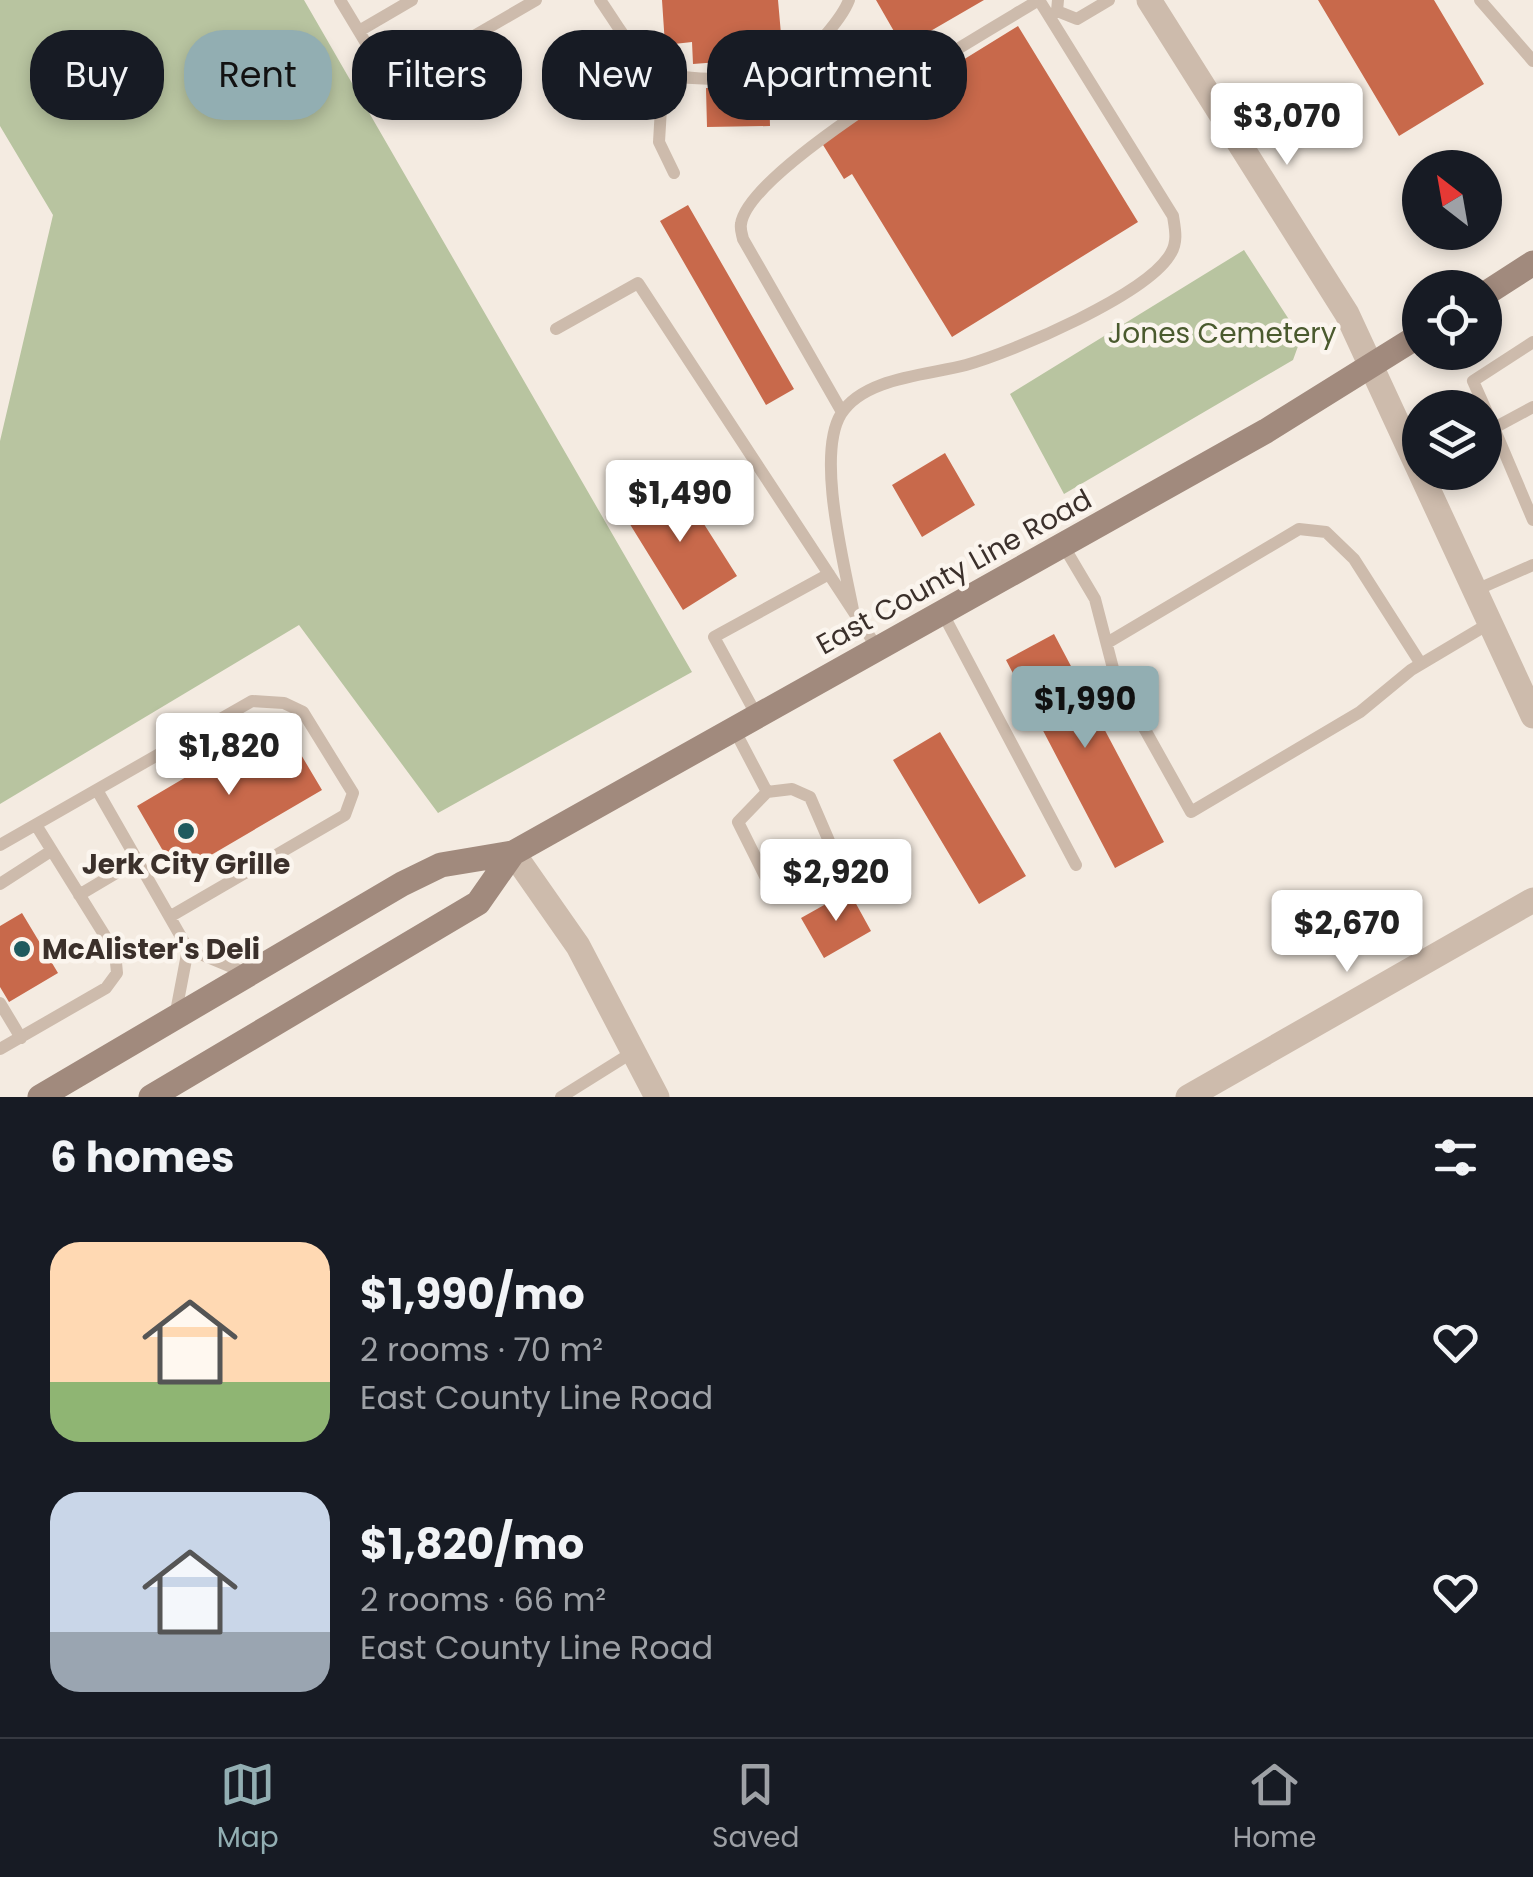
<!DOCTYPE html>
<meta charset="utf-8">
<style>
:root{--surface:#171b24;--page:#242831;--text:#f1f3f6;--muted:#9ea1a6;--line:#363941;--accent:#92aeb2}
body{margin:0;font-family:Poppins,sans-serif;background:var(--page);color:var(--text);height:100vh;display:flex;flex-direction:column;font-size:38px;white-space:nowrap}
*{box-sizing:border-box;margin:0}
p{font-size:32px;color:var(--muted)}
.icon{flex:none;width:55px;height:55px;fill:none;stroke:currentColor;stroke-width:2;stroke-linecap:round;stroke-linejoin:round}
.map{position:relative;height:1097px;overflow:hidden}
.drawer{display:flex;flex-direction:column;background:var(--surface);flex:1}
.drawer>*{flex:none}
.banner{position:absolute;left:30px;top:30px;width:1000px;height:90px;display:flex;gap:20px}
.needle{width:65px;rotate:329deg}
.fabs{position:absolute;left:1402px;top:150px;display:grid;gap:20px}
.fabs a{display:grid;place-items:center;width:100px;height:100px;border-radius:50%;background:var(--surface);box-shadow:0 5px 15px #0003;font-size:50px}
.price{position:absolute;translate:-50% -85px;padding:0 22px;border-radius:10px;background:#fff;color:#222;font-size:32px;line-height:65px;filter:drop-shadow(0 2px 5px #0008)}
.price::after{content:'';position:absolute;left:50%;top:60px;width:30px;height:22px;margin-left:-15px;background:inherit;clip-path:polygon(0 0,100% 0,50% 100%)}
.price.on{background:var(--accent);color:#111}
ul{padding:0;list-style:none}
li{display:flex;align-items:center;gap:30px;height:250px;padding:0 50px}
li span{display:grid;place-items:center;flex:none;width:280px;height:200px;border-radius:30px;color:#555}
li>.icon{margin-inline-start:auto}
span .icon{width:120px;height:120px;fill:#fffc;stroke-width:1}
li b{font-size:42px}
h2{display:flex;justify-content:space-between;align-items:center;height:120px;padding:0 50px;font-size:42px}
.pill{padding:0 35px;border-radius:40px;background:var(--surface);box-shadow:0 5px 15px #0003;font-size:35px;line-height:90px}
.pill.on{background:var(--accent);color:#111}
.dock{display:flex;justify-content:space-around;align-items:center;height:140px;border-top:2px solid var(--line);background:var(--surface);font-size:28px;color:var(--muted)}
.dock a{display:grid;justify-items:center;gap:5px}
.dock .on{color:var(--accent)}
.map>svg:first-child{display:block}
.green{fill:#b8c4a0}
.building{fill:#c8694b}
.lines{fill:none;stroke-linecap:round;stroke-linejoin:round}
.service{stroke:#cdbbac;stroke-width:12}
.minor{stroke:#cdbbac;stroke-width:25}
.tertiary{stroke:#cdbbac;stroke-width:25}
.secondary{stroke:#a18a7d;stroke-width:25}
.poi-dot{fill:#1f5a5e;stroke:#fbf5ee;stroke-width:4}
.labels{text-anchor:middle;dominant-baseline:central;stroke-width:9;stroke-linejoin:round;paint-order:stroke}
.park-label{font-size:28px;fill:#4a5a2e;stroke:#fbf5ee}
.street-label{font-size:28px;fill:#3b302b;stroke:#fbf5ee}
.poi-label{font-size:28px;font-weight:bold;fill:#3b302b;stroke:#fbf5ee}
</style>
<div class="map">
<svg width="1533" height="1097" viewBox="0 0 1533 1097">
<rect width="100%" height="100%" fill="#f4ebe1"/>
<path class="green" d="M0,0H304L692,672L438,813L299,625L0,804V441L53,215L0,126Z
M1244,250L1301,338L1293,360L1064,494L1010,394Z"/>
<path class="building" d="M662,0H778L783,57L693,64L692,42L665,45Z
M876,0H984L903,47Z
M1318,0H1434L1484,84L1399,136Z
M1018,26L1138,222L952,337L852,174L844,179L820,140L920,79L924,84Z
M769,87L770,126L707,127L706,88Z
M688,205L794,389L766,405L660,221Z
M945,453L975,505L922,537L892,485Z
M676,480L737,576L683,610L623,513Z
M1054,634L1164,842L1115,868L1006,660Z
M281,721L322,790L177,875L137,806Z
M940,732L1026,876L979,904L893,760Z
M849,891L871,931L824,958L801,918Z
M22,913L58,973L9,1002L0,987V926Z"/>
<g class="lines">
<path class="service" d="M340,0L381,68L405,76L536,0
M600,0C617,24 633,56 659,71C677,82 762,81 782,73C802,66 842,19 849,0
M1058,0L1057,11L1077,19L1109,0
M1480,0L1533,61
M359,31L412,0
M663,74L659,142L674,173
M556,329L638,283L878,649
M1533,407L1494,428L1533,520
M842,412L743,239C742,234 740,229 741,224C749,167 985,33 1039,0L1049,16
M1494,428L1473,381L1533,342
M1063,545L1095,599L1115,676L1191,812L1360,712L1411,670L1490,623
M1476,590L1533,565
M853,610C844,563 816,455 841,414C864,377 929,375 966,365C1013,352 1149,294 1171,253C1178,241 1175,229 1173,216L1049,16L1057,11
M942,612L1076,865
M1107,643L1299,529L1326,532L1354,559L1421,664
M757,716L714,637L829,574
M734,729L767,792L738,822L767,880L832,848L810,797L792,789L767,792
M97,790L188,949L175,1017
M0,845L252,701L284,703L303,712L353,793L345,815L171,916
M0,884L51,851
M79,895L138,860
M188,949L246,973
M0,1003L21,1038
M0,1049L106,988L117,973L115,952L36,825
M561,1097L633,1052"/>
<path class="minor" d="M513,853L578,946L657,1097
M1188,1097L1533,900"/>
<path class="tertiary" d="M1149,0L1347,314L1533,716"/>
<path class="secondary" d="M1485,294L1533,263
M40,1097L402,884L441,865L513,853L1266,431L1420,335
M151,1097L478,903L513,853"/>
</g>
<g class="poi-dot">
<circle cx="186" cy="831" r="10"/>
<circle cx="22" cy="949" r="10"/>
</g>
<g class="labels">
<g class="park-label">
<text x="1222" y="333">Jones Cemetery</text>
</g>
<g class="street-label">
<text transform="translate(954 572) rotate(-29)">East County Line Road</text>
</g>
<g class="poi-label">
<text x="186" y="864">Jerk City Grille</text>
<text x="42" y="949" text-anchor="start">McAlister's Deli</text>
</g>
</g>
</svg>
<div class="fabs">
<a><svg class="needle" viewBox="-14 -14 28 28"><path d="M0-13l5 13h-10z" fill="#e53935"/><path d="M0 13l5-13h-10z" fill="#9ea1a6"/></svg></a>
<a><svg class="icon" aria-label="locate" viewBox="0 0 24 24"><circle cx="12" cy="12" r="6"/><path d="M12 2v4M12 18v4M2 12h4M18 12h4"/></svg></a>
<a><svg class="icon" aria-label="layers" viewBox="0 0 24 24"><path d="M12 4l9 5-9 5-9-5zM3 14l9 5 9-5"/></svg></a>
</div>
<b class="price" style="left:1287px;top:168px">$3,070</b>
<b class="price" style="left:680px;top:545px">$1,490</b>
<b class="price on" style="left:1085px;top:751px">$1,990</b>
<b class="price" style="left:229px;top:798px">$1,820</b>
<b class="price" style="left:836px;top:924px">$2,920</b>
<b class="price" style="left:1347px;top:975px">$2,670</b>
<div class="banner">
<a class="pill">Buy</a>
<a class="pill on">Rent</a>
<a class="pill">Filters</a>
<a class="pill">New</a>
<a class="pill">Apartment</a>
</div>
</div>
<section class="drawer">
<h2>6 homes<svg class="icon" aria-label="filters" viewBox="0 0 24 24"><path d="M4 7h16M4 17h16"/><circle cx="9" cy="7" r="2"/><circle cx="15" cy="17" r="2"/></svg></h2>
<ul>
<li><span style="background:linear-gradient(#ffd9b3 70%,#8fb573 0)"><svg class="icon" aria-label="home" viewBox="0 0 24 24"><path d="M3 11l9-7 9 7M6 9v11h12V9"/></svg></span><div><b>$1,990/mo</b><p>2 rooms · 70 m²</p><p>East County Line Road</p></div><svg class="icon" aria-label="heart" viewBox="0 0 24 24"><path d="M12 20l-8-8c-3-5 5-10 8-4 3-6 11-1 8 4z"/></svg></li>
<li><span style="background:linear-gradient(#c9d6e8 70%,#9aa5b1 0)"><svg class="icon" aria-label="home" viewBox="0 0 24 24"><path d="M3 11l9-7 9 7M6 9v11h12V9"/></svg></span><div><b>$1,820/mo</b><p>2 rooms · 66 m²</p><p>East County Line Road</p></div><svg class="icon" aria-label="heart" viewBox="0 0 24 24"><path d="M12 20l-8-8c-3-5 5-10 8-4 3-6 11-1 8 4z"/></svg></li>
</ul>
</section>
<nav class="dock">
<a class="on"><svg class="icon" aria-label="map" viewBox="0 0 24 24"><path d="M3 6l6-2 6 2 6-2v14l-6 2-6-2-6 2zM9 4v14M15 6v14"/></svg>Map</a>
<a><svg class="icon" aria-label="saved" viewBox="0 0 24 24"><path d="M7 4h10v16l-5-4-5 4z"/></svg>Saved</a>
<a><svg class="icon" aria-label="home" viewBox="0 0 24 24"><path d="M3 11l9-7 9 7M6 9v11h12V9"/></svg>Home</a>
</nav>
